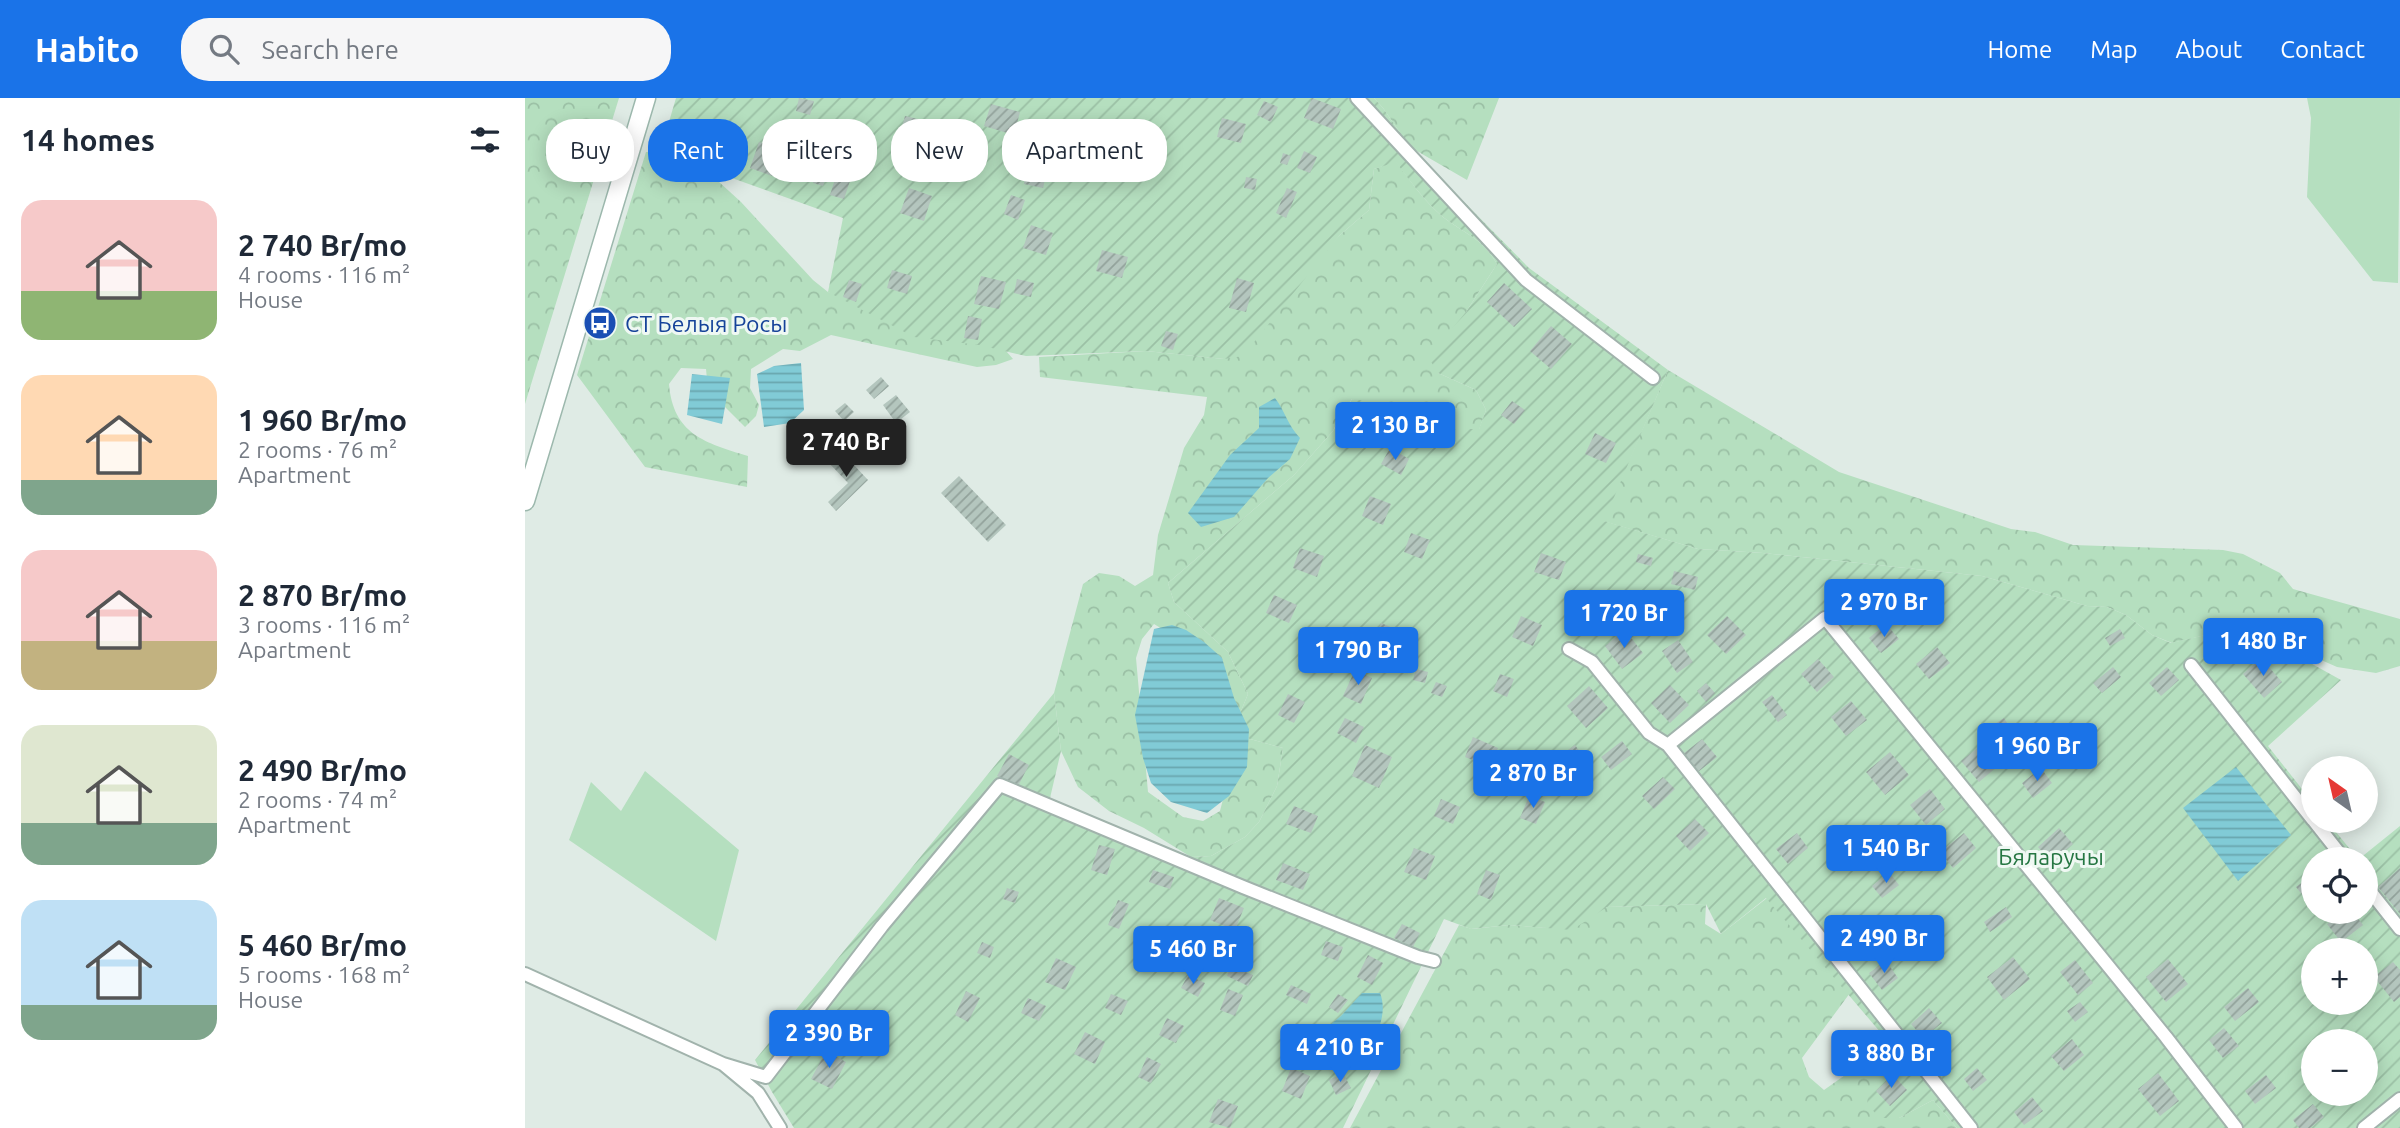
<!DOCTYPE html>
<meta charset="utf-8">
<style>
:root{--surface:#fff;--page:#f6f6f7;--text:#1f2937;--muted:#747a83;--accent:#1a73e8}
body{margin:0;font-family:Ubuntu,sans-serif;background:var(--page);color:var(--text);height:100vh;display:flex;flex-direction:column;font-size:26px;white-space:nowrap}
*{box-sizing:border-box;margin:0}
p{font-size:23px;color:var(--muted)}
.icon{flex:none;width:38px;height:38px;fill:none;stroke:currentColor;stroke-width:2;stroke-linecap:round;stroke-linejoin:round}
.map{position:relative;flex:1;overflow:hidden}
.details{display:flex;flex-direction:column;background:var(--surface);width:525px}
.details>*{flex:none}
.top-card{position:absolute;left:21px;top:21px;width:665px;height:63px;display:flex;gap:14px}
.needle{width:46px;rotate:326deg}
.controls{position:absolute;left:1776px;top:658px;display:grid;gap:14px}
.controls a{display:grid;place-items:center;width:77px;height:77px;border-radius:50%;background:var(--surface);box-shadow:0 4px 18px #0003;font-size:35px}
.price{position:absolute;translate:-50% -60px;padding:0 16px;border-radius:7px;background:var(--accent);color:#fff;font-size:23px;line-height:46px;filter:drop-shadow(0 2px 4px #0008)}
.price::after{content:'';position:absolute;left:50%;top:42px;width:21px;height:16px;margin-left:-10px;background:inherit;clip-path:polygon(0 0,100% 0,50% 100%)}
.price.selected{background:#222;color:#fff}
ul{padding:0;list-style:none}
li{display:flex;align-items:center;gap:21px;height:175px;padding:0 21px}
li span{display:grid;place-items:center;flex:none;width:196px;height:140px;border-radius:21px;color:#555}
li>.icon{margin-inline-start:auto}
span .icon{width:84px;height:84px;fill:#fffc;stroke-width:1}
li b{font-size:30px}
h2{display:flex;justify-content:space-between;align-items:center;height:84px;padding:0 21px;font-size:30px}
.pill{padding:0 24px;border-radius:28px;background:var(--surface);box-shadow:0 4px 18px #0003;font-size:24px;line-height:63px}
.pill.selected{background:var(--accent);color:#fff}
header{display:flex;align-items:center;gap:42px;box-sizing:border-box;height:98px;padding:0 35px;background:var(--accent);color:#fff}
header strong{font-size:33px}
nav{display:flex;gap:38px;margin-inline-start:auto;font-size:24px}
.search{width:490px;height:63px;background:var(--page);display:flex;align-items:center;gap:18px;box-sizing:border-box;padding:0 24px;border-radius:28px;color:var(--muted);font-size:26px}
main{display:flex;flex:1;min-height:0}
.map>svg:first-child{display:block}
.green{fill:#b5dfbf}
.forest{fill:url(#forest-crowns)}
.garden{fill:url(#garden-furrows);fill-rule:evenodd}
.water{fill:url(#water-rules)}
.building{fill:url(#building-hatch)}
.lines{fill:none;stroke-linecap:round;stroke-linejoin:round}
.street-casing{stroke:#a1b3ac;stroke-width:16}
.secondary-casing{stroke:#9cb8ad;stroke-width:21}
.street{stroke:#fff;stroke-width:12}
.secondary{stroke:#fff;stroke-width:18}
.labels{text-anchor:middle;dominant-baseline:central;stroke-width:6;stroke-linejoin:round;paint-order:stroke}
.transit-label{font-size:23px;fill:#164399;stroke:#eff8f3;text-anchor:start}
.park-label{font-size:23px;fill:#257642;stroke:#eff8f3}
</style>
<header>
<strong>Habito</strong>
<div class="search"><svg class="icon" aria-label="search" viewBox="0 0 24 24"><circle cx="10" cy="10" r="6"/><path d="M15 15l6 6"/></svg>Search here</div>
<nav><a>Home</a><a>Map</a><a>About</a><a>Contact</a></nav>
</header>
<main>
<section class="details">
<h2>14 homes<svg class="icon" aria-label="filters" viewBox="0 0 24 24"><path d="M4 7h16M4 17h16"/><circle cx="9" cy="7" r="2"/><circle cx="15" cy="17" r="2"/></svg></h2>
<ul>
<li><span style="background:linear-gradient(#f6c9c9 65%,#8fb573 0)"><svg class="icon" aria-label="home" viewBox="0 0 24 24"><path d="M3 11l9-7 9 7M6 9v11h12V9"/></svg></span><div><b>2 740 Br/mo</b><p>4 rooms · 116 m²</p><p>House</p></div></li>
<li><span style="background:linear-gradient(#ffd9b3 75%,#7fa58c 0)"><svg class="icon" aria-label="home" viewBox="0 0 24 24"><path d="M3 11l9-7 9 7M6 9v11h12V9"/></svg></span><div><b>1 960 Br/mo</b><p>2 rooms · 76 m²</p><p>Apartment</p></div></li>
<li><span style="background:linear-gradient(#f6c9c9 65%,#c2b280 0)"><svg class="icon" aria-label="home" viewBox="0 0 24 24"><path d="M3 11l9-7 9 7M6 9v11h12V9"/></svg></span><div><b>2 870 Br/mo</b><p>3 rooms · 116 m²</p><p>Apartment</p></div></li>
<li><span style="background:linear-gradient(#dfe7d0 70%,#7fa58c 0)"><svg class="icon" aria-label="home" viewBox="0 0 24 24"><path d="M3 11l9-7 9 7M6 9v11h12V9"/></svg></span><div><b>2 490 Br/mo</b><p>2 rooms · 74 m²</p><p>Apartment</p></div></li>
<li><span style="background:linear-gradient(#bfe0f5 75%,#7fa58c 0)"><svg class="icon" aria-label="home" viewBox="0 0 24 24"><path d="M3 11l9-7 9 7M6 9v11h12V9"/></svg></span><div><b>5 460 Br/mo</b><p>5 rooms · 168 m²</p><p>House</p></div></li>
</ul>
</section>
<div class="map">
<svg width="1875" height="1030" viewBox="0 0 1875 1030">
<defs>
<pattern id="forest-crowns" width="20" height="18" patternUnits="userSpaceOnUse" patternTransform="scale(1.75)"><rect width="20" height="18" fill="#b5dfbf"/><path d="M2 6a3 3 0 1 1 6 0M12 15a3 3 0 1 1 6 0" fill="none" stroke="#9bc0a5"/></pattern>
<pattern id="garden-furrows" width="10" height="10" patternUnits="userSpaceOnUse" patternTransform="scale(1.75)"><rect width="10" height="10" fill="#b5dfbf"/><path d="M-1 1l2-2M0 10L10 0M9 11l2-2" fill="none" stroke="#9bc0a5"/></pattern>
<pattern id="water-rules" width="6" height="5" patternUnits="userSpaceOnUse" patternTransform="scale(1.75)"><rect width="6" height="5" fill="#81cbd6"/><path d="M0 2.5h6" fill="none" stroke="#69a6ae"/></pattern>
<pattern id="building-hatch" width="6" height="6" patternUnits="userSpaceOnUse" patternTransform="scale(1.75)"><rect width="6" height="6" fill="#b4c6be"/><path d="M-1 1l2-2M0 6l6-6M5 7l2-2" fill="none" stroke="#92a29b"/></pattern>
</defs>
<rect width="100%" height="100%" fill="#dfebe5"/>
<path class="green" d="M1782,0H1875L1873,185L1848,183L1782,99L1786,20Z
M120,673L214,752L191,843L44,742L66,684L96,713Z"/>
<path class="forest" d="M0,0H94L0,306Z
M849,0H974L942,82L885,49L858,10Z
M159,52L216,104L288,182L303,194L475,246L488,261L471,267L452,269L306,237L275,253L258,251L226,271L225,290L234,307L231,318L220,329L183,292L181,271L156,270L144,286C148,336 180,345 223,358L222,389L120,369L52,277L121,54Z
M871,63C885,83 900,104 918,119C940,136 957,140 972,166L941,214L913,275L951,292L961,312L954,332L898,331L880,326L827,301L816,316L808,333L769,377L643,485L649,504L703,554L723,596L709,630L660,545L629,526L617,541L611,560L623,694L658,719L678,723L695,713L714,638L758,650L752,688L734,724L720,739L686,758L666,759L619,730L584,713L553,689L536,653L529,595L558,486L574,475L594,478L610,488L628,477L633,437L659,350L679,317L682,299L515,279L514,259L621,253L699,261L815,137L844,112L849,71Z
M1143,272L1314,374L1486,431L1510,434L1548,447L1698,452L1718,456L1755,475L1768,491L1875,521V568L1851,575L1812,569L1719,528L1647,545L1627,537L1601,517L1582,509L1562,508L1457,478L1238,455L1173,451L1078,423Z
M1242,800L1356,853L1277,960L1284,979L1299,992L1340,963L1360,956L1379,962L1374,1020L1408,1002L1432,1030H825L934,827L947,831L984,827L1024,830L1082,809L1181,806L1180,826L1196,836Z"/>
<path class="garden" d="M151,0H849L858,10L885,49L1004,170L1143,272L1079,423L1173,451L1238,455L1457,478L1562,508L1582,509L1601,517L1627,537L1646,545L1719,528L1816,582L1743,648L1788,705V723H1802L1833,761H1788V814H1841V761H1834L1875,728V1030H1432L1408,1002L1374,1020H1354L1342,1005L1345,987L1379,962L1241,800L1196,836L1181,806L1082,809L1047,832L984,827L946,831L919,821L818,1030H269L247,994L230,962L529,595L536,653L525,700L666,759L686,758L720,739L734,724L752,688L758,650L714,638L709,630L723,596L703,554L649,504L643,485L769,377L808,333L827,301L847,304L875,322L898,331H954L961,312L951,292L913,275L903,259L941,214L972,166C957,140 940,136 918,119C900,104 885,83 871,64L849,71L844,112L815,137L718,258L699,261L621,253L501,258L454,247L389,239L303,194L318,120L193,75L141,34ZM1788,852H1841V905H1788ZM1788,943H1841V996H1788Z"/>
<path class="water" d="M276,265L279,312L265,325L239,329L232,276L249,268Z
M167,276L205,280L197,326L162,317Z
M750,300C760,313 763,328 775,340L765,361L743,380L709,419L676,429L663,415L705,357L734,330V309Z
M647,527L661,532L679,544L697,560L709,600L724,631L722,669L704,698L682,715L646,704L626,685L618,660L610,617L629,531Z
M1711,669L1766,737L1713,783L1658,710Z
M837,895H855C869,930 827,982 793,966C788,964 784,959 780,955L785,943L816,918Z"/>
<path class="building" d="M274,0L289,3L285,17L271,13Z
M787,0L816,11L808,31L779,20Z
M739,3L753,9L746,24L732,17Z
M466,6L495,14L489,37L459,28Z
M380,18L397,22L391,44L374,40Z
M697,20L721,26L716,45L692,39Z
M234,44L256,51L247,78L225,70Z
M610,47L636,54L629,79L603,71Z
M779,53L792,59L785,75L772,70Z
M758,55L766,58L762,67L755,65Z
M504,61L524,65L518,90L499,86Z
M292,73L302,76L298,88L288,85Z
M311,78L325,83L319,101L305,97Z
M721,79L732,81L730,92L719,90Z
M384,90L407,98L399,123L375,115Z
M762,90L772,94L761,120L751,115Z
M486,97L500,102L493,122L479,116Z
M506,127L528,135L521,157L498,150Z
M577,152L603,159L597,180L571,173Z
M367,172L387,178L382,196L362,190Z
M456,178L481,184L474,211L449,206Z
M712,180L729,185L721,214L704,210Z
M492,181L509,185L506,199L489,195Z
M324,182L337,186L331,204L318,199Z
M979,185L1007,211L989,229L962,204Z
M443,218L457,221L453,242L439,240Z
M1026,228L1047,246L1026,271L1005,253Z
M641,233L653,236L648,252L636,248Z
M356,279L364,288L349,301L341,292Z
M371,297L385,314L371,325L358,307Z
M987,303L1000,312L989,326L976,317Z
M320,305L329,314L319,323L310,313Z
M1070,335L1091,345L1081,365L1060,356Z
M865,350L884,361L876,377L856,366Z
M315,352L343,382L311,413L303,404L323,385L303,364Z
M434,378L481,427L463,444L416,395Z
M845,398L866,406L858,427L837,418Z
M886,435L905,442L897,461L879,454Z
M775,450L799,458L792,479L768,470Z
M1016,455L1041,464L1034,482L1009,474Z
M1113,456L1128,460L1126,468L1111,464Z
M1149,473L1173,479L1170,492L1146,486Z
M749,497L772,507L764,525L741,515Z
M996,518L1017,527L1008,548L987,539Z
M1202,518L1221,537L1201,556L1182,537Z
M856,525L885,537L875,560L847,548Z
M1361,526L1374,541L1356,555L1344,540Z
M1595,531L1600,540L1585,548L1580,540Z
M1100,532L1118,555L1097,571L1080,548Z
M1153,542L1168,564L1152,575L1137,553Z
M1412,549L1425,565L1404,581L1391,566Z
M1736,560L1757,584L1739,600L1718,576Z
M1293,561L1309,579L1292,594L1276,576Z
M1588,569L1596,579L1577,595L1568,585Z
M1642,569L1654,582L1636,598L1624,585Z
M891,571L903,574L900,585L888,582Z
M830,572L847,580L836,606L818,598Z
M975,576L989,581L982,599L968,593Z
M911,584L922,588L917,599L906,595Z
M1181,585L1190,595L1181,604L1172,593Z
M1145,587L1164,607L1145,625L1126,605Z
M1064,588L1083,610L1061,630L1042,608Z
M763,596L780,604L769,625L753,617Z
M1247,597L1262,617L1253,624L1237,604Z
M1326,603L1342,622L1321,638L1306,619Z
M820,620L839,629L831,645L812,635Z
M1479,620L1484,628L1470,637L1465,629Z
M948,639L973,650L965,669L940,659Z
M1177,641L1192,659L1173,674L1158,656Z
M1097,643L1107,656L1086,672L1076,659Z
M840,647L867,659L854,690L827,678Z
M1050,647L1058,658L1044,668L1036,657Z
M1456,647L1473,668L1454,684L1436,663Z
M1365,654L1384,677L1360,697L1341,674Z
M484,656L504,667L492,690L472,678Z
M1516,670L1527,685L1508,700L1497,685Z
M1051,673L1057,682L1045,691L1038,681Z
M1138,679L1150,691L1129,711L1117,698Z
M1405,691L1420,711L1401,727L1385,707Z
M1004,698L1020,704L1011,726L995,720Z
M916,701L935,709L928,726L909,718Z
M769,708L793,718L786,735L761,726Z
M1170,721L1184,735L1165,753L1151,738Z
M1534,730L1548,746L1526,764L1513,749Z
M1272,735L1283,750L1263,766L1251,751Z
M1439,735L1451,750L1428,770L1415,754Z
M574,747L590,751L582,777L566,772Z
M889,750L910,758L901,782L879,774Z
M758,765L785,776L778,792L751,782Z
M1875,770V816L1853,789Z
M628,772L649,779L645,791L624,784Z
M961,772L975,777L966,802L952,796Z
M1364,774L1374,787L1357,800L1347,788Z
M1788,776V800L1783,804L1771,789Z
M482,790L494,794L490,805L478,801Z
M694,800L719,810L710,832L685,822Z
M593,802L604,806L594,831L583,827Z
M1481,809L1487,819L1465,834L1459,824Z
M1817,814H1828L1838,827L1816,844L1802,826Z
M877,826L895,835L888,849L869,840Z
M801,843L818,849L813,863L796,857Z
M457,844L469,849L465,860L452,855Z
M677,857L693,863L689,873L673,867Z
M843,857L858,865L847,887L832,879Z
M1488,859L1505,881L1479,902L1462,879Z
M531,860L551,869L540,892L520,884Z
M1643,861L1663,886L1641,904L1621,879Z
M1550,862L1568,885L1553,897L1535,874Z
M1361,863L1373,880L1357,892L1344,875Z
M1868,864L1875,872V899L1869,904L1849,879Z
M706,868L728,877L723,888L702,878Z
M663,877L680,885L673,899L656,890Z
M766,887L786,896L782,906L761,897Z
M1723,890L1734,904L1710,923L1699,909Z
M703,891L718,897L710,918L695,912Z
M441,893L455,900L443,924L430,917Z
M586,896L603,903L596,917L580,910Z
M813,896L823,902L813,915L804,909Z
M503,900L521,908L514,923L496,915Z
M1555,904L1563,914L1550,924L1542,913Z
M1404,910L1417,925L1398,940L1386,926Z
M642,920L659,928L651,945L634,937Z
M1699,930L1714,948L1698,960L1684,942Z
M560,934L580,944L570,966L549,956Z
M1547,941L1559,957L1539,973L1526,958Z
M301,953L321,964L307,991L286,981Z
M622,959L636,966L626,985L613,979Z
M766,970L785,978L776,1001L757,993Z
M1452,970L1462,982L1448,993L1439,981Z
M818,975L826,990L811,997L804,982Z
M1633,975L1654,1003L1635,1018L1613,991Z
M1368,977L1382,992L1365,1008L1351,993Z
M1741,977L1751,990L1730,1006L1720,993Z
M1507,999L1518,1013L1499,1027L1489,1014Z
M693,1001L713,1008L705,1030L684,1024Z
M1788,1006L1799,1019L1785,1030H1774L1768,1022Z"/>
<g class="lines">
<defs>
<path id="street" d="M832,0L1001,182L1128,280
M1044,551L1067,564L1124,635L1143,647L1446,1030
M1666,567L1788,722
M1143,647L1300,520L1641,939L1711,1030
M1789,723L1819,761
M1841,788L1875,831
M0,876L198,966L233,995L255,1030
M198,966L241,979L357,828L475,687L718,789L893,859L909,863
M1839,1030L1875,1001"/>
<path id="secondary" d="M0,403L121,0"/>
</defs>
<use href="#street" class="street-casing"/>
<use href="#secondary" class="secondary-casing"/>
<use href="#street" class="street"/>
<use href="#secondary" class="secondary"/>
</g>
<defs>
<symbol id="bus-disc" viewBox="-11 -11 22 22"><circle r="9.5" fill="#1a4fb4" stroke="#eff8f3"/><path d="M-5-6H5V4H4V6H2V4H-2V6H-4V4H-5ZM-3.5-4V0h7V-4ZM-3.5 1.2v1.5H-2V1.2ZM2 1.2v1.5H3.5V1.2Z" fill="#fff"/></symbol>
</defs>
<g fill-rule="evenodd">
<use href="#bus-disc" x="56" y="206" width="38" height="38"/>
</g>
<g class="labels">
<g class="transit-label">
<text x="100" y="225">СТ Белыя Росы</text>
</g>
<g class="park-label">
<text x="1526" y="758">Бяларучы</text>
</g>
</g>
</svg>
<div class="controls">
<a><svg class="needle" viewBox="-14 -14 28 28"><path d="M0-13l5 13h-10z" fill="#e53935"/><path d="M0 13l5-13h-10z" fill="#747a83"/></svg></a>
<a><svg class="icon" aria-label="locate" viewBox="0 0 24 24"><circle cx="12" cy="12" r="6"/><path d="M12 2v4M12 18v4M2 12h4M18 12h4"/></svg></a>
<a>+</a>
<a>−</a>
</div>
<b class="price" style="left:870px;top:364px">2 130 Br</b>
<b class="price selected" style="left:321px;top:381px">2 740 Br</b>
<b class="price" style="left:1359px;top:541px">2 970 Br</b>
<b class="price" style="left:1099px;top:552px">1 720 Br</b>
<b class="price" style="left:1738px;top:580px">1 480 Br</b>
<b class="price" style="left:833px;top:589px">1 790 Br</b>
<b class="price" style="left:1512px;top:685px">1 960 Br</b>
<b class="price" style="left:1008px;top:712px">2 870 Br</b>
<b class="price" style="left:1361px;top:787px">1 540 Br</b>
<b class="price" style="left:1359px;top:877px">2 490 Br</b>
<b class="price" style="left:668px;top:888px">5 460 Br</b>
<b class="price" style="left:304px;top:972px">2 390 Br</b>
<b class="price" style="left:815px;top:986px">4 210 Br</b>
<b class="price" style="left:1366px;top:992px">3 880 Br</b>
<div class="top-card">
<a class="pill">Buy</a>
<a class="pill selected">Rent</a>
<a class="pill">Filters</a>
<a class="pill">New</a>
<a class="pill">Apartment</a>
</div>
</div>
</main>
